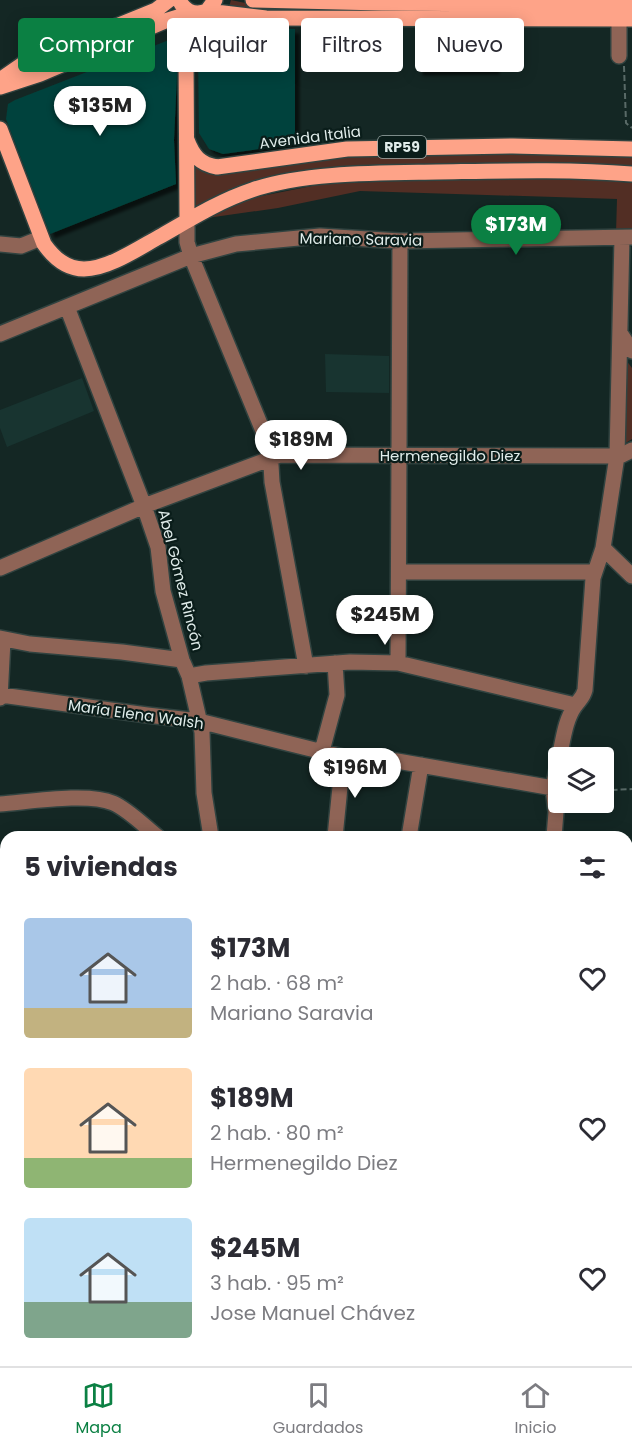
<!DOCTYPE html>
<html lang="es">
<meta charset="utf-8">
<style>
:root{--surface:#fff;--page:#f7f7f7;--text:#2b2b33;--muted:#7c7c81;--line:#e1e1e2;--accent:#0b8043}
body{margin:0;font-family:Poppins,sans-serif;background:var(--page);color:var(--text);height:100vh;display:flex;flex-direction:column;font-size:22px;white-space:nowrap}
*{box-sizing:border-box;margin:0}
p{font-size:20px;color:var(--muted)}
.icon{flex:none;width:33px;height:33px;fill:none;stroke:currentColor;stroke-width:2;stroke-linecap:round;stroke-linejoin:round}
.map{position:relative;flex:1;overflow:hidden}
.side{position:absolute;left:0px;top:831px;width:633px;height:536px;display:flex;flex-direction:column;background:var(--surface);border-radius:18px 18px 0 0;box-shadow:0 3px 15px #0003}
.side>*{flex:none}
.hud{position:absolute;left:18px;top:18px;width:597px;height:54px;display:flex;gap:12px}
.buttons{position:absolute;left:548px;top:747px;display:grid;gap:12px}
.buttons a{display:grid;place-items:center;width:66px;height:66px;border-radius:6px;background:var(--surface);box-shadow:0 3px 15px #0003;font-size:30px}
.price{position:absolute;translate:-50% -51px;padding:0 14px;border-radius:21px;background:#fff;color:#222;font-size:20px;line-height:39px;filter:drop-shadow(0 2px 3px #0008)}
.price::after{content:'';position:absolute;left:50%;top:36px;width:18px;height:14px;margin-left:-9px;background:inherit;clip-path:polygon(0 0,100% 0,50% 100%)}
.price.on{background:var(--accent);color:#fff}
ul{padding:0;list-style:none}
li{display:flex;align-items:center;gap:18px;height:150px;padding:0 24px}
li span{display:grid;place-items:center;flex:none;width:168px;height:120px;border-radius:6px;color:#555}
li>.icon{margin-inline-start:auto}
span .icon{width:72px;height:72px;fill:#fffc;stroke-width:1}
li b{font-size:26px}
h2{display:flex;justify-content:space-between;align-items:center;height:72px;padding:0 24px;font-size:26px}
.pill{padding:0 21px;border-radius:6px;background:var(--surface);box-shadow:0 3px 15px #0003;font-size:21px;line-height:54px}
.pill.on{background:var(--accent);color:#fff}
.tabs{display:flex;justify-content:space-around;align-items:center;height:84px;border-top:2px solid var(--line);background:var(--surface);font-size:16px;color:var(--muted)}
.tabs a{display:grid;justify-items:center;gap:3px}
.tabs .on{color:var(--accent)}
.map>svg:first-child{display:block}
.built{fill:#183430}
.green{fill:#522e24}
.building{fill:#03433c;filter:url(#shadow)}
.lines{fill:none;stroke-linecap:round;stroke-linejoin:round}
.minor-casing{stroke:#314340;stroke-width:18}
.major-casing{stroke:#314340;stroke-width:18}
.path{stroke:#596a67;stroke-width:2;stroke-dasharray:6 3;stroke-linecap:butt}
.minor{stroke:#8f6456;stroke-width:15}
.major{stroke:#fea388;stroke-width:15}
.labels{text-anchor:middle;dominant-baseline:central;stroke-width:4.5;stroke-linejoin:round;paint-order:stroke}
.shield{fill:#0a1d1a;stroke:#a0aeac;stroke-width:1.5}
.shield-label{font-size:14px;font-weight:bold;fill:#e0ecea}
.street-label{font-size:15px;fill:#e0ecea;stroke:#0a1d1a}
</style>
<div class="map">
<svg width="632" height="1366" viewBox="0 0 632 1366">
<defs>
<filter id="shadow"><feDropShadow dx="4.5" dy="4.5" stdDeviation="1.5" flood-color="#0009"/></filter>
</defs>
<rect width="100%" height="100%" fill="#142724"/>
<path class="built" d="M325,354L389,356V393L326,392Z
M82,378L94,411L7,447L0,428V410Z"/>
<path class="green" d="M231,0L265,7L632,13L266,10L229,7Z
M380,152L632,153V168L478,165L352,166L294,173L236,188L194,211L193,160L207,168Z
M469,178L600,180L632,183V233H616L617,199L360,191L278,208L200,219L242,200L322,184Z
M626,360L632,368V439L624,444Z"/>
<path class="building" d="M211,26L295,29V144L223,154L209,149L199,133L198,47Z
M425,33H495V70L418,71V38Z
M169,40L178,53L174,140L176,184L50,234L6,119L8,104L15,100Z"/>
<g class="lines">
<defs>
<path id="minor" d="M619,19V56
M187,221V242L191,256L270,448L272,482L306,666
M0,244L21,246L41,238
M67,307L144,506L158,547L163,591L182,660L189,676L202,732L204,793L211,837
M620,333L632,351
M0,334L191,256L236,244L320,236L400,241L632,237
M603,548L632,576
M0,568L144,506L280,455L617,456L622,455L632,450
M399,572H594
M0,638L30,644L122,652L182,660
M398,663L400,241
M189,676L206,673L350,662L398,663L575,705
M1,695L147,715L199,721L343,757L397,761L553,788
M0,698L3,640
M322,751L337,695L335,663
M559,758C563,741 565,720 575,706C579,700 583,698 585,690L593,578L603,548L617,456L622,238
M0,804C28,802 88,792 113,803C129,810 144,826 158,837
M335,837L343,757
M409,837L421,765
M554,837L556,812L553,788L558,764
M627,1004L632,989
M194,1360L201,1366
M213,1366L216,1360
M315,1366L319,1360
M454,1366L455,1360"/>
<path id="major" d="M179,0C185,12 195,16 207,11L215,0
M253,0L382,3L632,5
M207,11L266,18L632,19
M0,80L23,64L156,10L169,0
M0,87L40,74L165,21L191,13
M0,129L44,244C54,258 66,269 84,269C108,269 139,248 159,237C189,220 219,201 252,190C304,172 381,173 437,172C502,171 567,169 632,174
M187,140C193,156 200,164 217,167L347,149L513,146L632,149
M187,221L186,56L188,38L200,13"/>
</defs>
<use href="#minor" class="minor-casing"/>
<use href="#major" class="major-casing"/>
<path class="path" d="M624,66L626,123L632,128
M603,787L613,790L632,789"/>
<use href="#minor" class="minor"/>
<use href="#major" class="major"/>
</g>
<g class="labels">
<rect class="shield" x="378" y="136" width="48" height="22" rx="4.5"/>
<g class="shield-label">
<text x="402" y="147">RP59</text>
</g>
<g class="street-label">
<text transform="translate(310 137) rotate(-7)">Avenida Italia</text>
<text transform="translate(361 239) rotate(1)">Mariano Saravia</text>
<text x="450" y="455">Hermenegildo Diez</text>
<text transform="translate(181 580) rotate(76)">Abel Gómez Rincón</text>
<text transform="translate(136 714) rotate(8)">María Elena Walsh</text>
</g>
</g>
</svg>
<div class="buttons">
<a><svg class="icon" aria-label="layers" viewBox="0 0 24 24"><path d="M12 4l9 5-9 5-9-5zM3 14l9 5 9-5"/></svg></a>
</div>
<b class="price" style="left:100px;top:137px">$135M</b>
<b class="price on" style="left:516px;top:256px">$173M</b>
<b class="price" style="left:301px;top:471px">$189M</b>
<b class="price" style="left:385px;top:646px">$245M</b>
<b class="price" style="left:355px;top:799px">$196M</b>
<div class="hud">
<a class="pill on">Comprar</a>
<a class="pill">Alquilar</a>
<a class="pill">Filtros</a>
<a class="pill">Nuevo</a>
</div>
<section class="side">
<h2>5 viviendas<svg class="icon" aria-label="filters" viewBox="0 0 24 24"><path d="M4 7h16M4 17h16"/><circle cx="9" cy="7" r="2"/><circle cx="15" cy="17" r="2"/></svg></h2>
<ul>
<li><span style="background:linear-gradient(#a9c7e8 75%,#c2b280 0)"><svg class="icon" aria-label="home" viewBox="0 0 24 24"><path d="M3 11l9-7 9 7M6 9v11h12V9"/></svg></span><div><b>$173M</b><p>2 hab. · 68 m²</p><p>Mariano Saravia</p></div><svg class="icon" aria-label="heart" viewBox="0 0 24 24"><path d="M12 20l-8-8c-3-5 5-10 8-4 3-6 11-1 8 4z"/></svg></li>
<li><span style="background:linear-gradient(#ffd9b3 75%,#8fb573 0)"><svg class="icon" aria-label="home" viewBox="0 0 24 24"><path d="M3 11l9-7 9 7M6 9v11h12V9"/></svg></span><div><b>$189M</b><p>2 hab. · 80 m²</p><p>Hermenegildo Diez</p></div><svg class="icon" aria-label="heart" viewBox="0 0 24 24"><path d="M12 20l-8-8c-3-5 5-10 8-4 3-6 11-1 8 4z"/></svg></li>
<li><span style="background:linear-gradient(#bfe0f5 70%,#7fa58c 0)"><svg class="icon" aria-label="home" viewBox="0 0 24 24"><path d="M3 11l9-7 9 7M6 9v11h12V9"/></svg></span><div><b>$245M</b><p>3 hab. · 95 m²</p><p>Jose Manuel Chávez</p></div><svg class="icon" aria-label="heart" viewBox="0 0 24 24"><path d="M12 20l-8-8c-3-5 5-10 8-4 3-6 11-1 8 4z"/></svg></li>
</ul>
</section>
</div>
<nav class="tabs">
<a class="on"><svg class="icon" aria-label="map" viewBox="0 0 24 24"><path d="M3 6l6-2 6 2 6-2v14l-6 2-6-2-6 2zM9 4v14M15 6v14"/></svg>Mapa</a>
<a><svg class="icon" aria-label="saved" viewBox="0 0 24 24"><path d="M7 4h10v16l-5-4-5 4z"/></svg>Guardados</a>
<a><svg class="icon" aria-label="home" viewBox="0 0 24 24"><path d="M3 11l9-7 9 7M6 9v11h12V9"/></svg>Inicio</a>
</nav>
